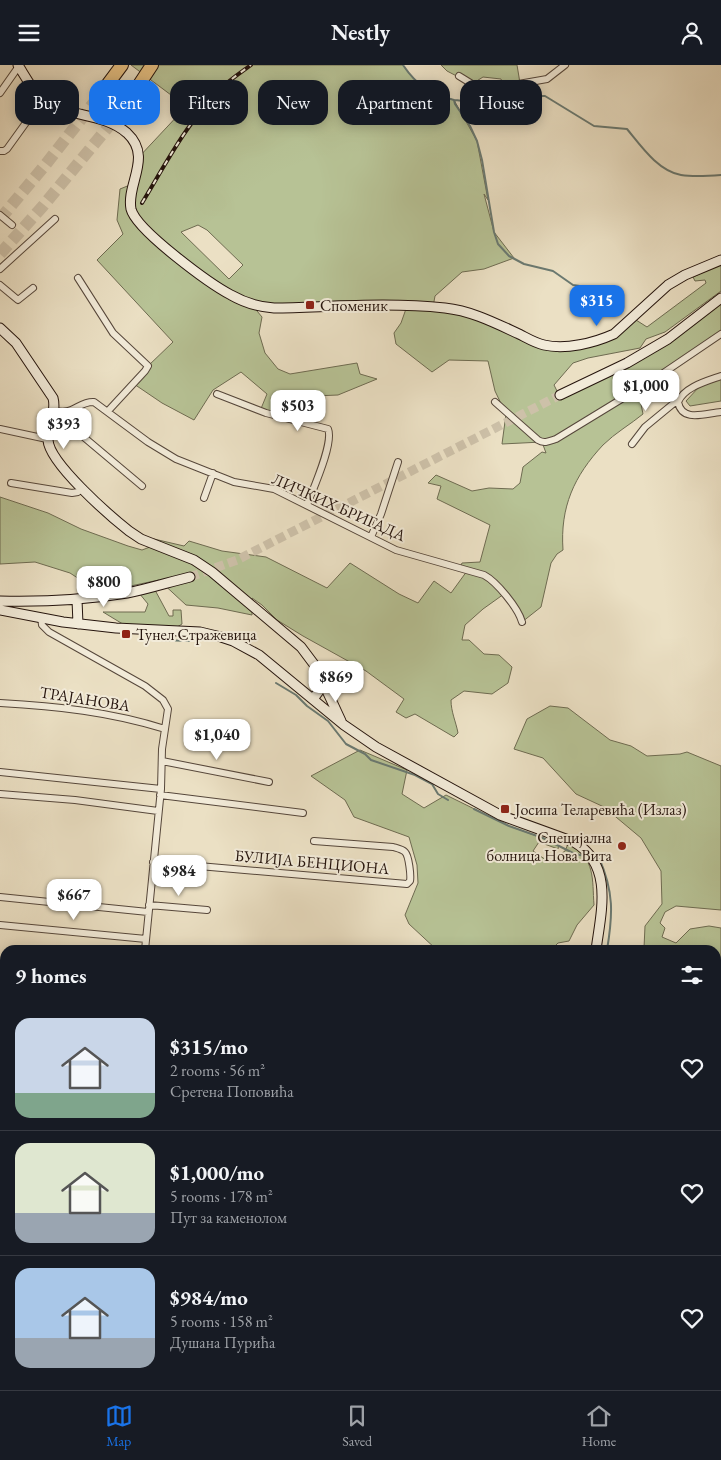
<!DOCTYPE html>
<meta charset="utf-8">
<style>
:root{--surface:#171b24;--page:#242831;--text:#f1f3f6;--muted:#9ea1a6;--line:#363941;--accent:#1a73e8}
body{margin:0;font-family:"EB Garamond",serif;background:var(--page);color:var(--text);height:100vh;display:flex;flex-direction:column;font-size:19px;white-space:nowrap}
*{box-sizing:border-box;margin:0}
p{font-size:16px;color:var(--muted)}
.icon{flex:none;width:28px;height:28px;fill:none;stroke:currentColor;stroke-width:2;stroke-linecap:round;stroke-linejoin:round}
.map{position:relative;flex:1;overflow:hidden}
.panel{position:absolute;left:0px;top:880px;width:721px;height:445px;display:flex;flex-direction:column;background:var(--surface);border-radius:15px 15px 0 0;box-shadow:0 2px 12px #0003}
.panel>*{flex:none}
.top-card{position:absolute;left:15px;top:15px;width:691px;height:45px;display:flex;gap:10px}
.price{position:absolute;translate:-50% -42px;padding:0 11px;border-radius:10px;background:#fff;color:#222;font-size:16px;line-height:32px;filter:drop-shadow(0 1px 2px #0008)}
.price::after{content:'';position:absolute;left:50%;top:30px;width:15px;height:11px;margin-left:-8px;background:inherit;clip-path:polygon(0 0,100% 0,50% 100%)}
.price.on{background:var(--accent);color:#fff}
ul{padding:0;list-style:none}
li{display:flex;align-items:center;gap:15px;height:125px;padding:0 15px}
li+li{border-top:1px solid var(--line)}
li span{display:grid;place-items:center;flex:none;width:140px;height:100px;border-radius:15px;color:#555}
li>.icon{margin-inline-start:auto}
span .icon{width:60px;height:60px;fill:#fffc;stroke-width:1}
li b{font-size:21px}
h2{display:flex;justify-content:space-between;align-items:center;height:60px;padding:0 15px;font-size:21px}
.pill{padding:0 18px;border-radius:15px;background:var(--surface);box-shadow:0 2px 12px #0003;font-size:18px;line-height:45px}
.pill.on{background:var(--accent);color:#fff}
header{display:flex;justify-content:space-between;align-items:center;height:65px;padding:0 15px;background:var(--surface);font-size:22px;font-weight:700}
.menu{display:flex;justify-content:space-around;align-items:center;height:70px;border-top:1px solid var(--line);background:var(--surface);font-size:14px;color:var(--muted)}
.menu a{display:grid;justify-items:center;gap:2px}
.menu .on{color:var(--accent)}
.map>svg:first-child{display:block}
.green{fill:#b7c295;stroke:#6e6b51;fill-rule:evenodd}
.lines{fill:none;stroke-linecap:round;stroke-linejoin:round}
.stream{stroke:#6a7971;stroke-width:2}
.secondary-tunnel{stroke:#cdc1a9;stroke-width:9;stroke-dasharray:9 4.5;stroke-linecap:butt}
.highway-tunnel{stroke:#cdc1a9;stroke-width:12;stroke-dasharray:12 6;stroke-linecap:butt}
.street-casing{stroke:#56473b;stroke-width:8}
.secondary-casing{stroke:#25140d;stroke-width:11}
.highway-casing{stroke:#25140d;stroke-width:14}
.street{stroke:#f2ebd9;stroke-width:6}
.secondary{stroke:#f2ebd9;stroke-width:9}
.highway{stroke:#e6c082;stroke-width:12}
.rail-casing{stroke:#25140d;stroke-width:4}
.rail{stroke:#f2ebd9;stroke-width:2;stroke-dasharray:5.5;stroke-linecap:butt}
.poi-dot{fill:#8f2418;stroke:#f2ebd9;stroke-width:2}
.labels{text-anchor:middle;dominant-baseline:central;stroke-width:4;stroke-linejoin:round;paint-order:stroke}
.poi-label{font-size:16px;fill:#25140d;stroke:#f2ebd9;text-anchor:start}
.street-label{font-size:16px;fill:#25140d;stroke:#f2ebd9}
</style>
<header><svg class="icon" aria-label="menu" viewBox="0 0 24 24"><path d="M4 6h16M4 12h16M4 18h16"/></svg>Nestly<svg class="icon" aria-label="person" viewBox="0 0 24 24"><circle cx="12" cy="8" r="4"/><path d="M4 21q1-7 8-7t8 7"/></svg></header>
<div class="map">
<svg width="721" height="1325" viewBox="0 0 721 1325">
<rect width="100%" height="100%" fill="#ebe0c4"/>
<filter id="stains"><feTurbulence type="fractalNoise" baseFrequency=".004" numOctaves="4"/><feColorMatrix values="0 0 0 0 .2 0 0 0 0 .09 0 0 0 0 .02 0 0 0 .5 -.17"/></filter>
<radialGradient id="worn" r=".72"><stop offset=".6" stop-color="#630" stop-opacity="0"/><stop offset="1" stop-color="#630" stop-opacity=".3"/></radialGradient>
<path class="green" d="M131,0H403C417,21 431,28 454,35L477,76L488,135L484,129L494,167L514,193L484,204L462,207L435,231L433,242L447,244L557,282L606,272L627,258L636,255L647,262L706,218L705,215L695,216L693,212L721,199V226L665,267L646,274L640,283L588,293L573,298L554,320L559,330L627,298L721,233V269L663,308L669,326L641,339L643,349C631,359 615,368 603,380C574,411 560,442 563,485L557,489L551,498L541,542L522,557L504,529L483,544L465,560L462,575H469L484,589L499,590L512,602L508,618L492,629L464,626L451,635C451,647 456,657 458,668L454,672L415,649L406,653L396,647L404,634L366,606L303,571L277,555L262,540L252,533V550L218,543L186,540L159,515L121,523L96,525L70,508L35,497L0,499V432L48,448L81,464L128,481L142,485L150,482L154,474L184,481L189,476L222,486L266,492L327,523L350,498L399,529L418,538L434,516L451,528L467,506L459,504L462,498L480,497L490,460L437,434L441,421L428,418L436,410L472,426L489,423L513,424L520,418L523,402L542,387L546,388L542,377L502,379L506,349L495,326L488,296L449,295L432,307L396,279L394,268L401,258L407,241L252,240L262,252L259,268L265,288L278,304L290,309L357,298L360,309L377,314L338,330L314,331L307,336L309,348L307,358L260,346L267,329L241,307L213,325L194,355L162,338L134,319L148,301L173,277L97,195L123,169L117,155L120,124L135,118L138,93L182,46L171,30ZM198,160L207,165L243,200L229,214L181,167Z
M441,0H517L520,18L504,21L501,14L483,12L472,19L447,6Z
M721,313V336L690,341L686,336L699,322Z
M155,525L169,551H173V545H181L182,559L177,562L126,561L103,547H145L148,539L139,528Z
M550,641L568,643L610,675L631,681L647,691L680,689L687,687L721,701V845L676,841L665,847L660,858L665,863L662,872L676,878L690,864L709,861L721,863V998L716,1000V885H646L644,883L645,861L662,839L661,806L641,773L604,742L576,729L543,693L514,684L527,654Z
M360,685L407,705L402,729L424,743L446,730L509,761L559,779L558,784L539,777L533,786L549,797L565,786L568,779C596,793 592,814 594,840L577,860L569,876L558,878L551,885H437L409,859L405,850L418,818L417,800L409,772L354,752L345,735L311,711Z
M716,1112L721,1136V1325H0V1283L5,1282V1320H190L202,1325L203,1320H716Z"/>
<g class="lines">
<path class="stream" d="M403,0C417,21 431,29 454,35
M606,225L573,220L553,206L524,199L509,191L498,179L494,167L482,95L477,76L470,61L455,39L454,35C469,36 487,42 502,40C517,38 531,30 545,31L594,61L627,64C641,81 658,106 681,110C694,112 708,111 721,110
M160,575L191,576
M276,618L296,630L307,641L328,656L346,679L365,689L371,695L415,710L432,719L438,729L448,735
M474,744L509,761L543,773L575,789L585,791
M599,793C614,827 613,849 607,885
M716,1088L721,1091"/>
<path class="secondary-tunnel" d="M190,512L237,495L560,330"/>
<path class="highway-tunnel" d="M0,154L46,99L96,35
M0,189L43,141L123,44"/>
<defs>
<path id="street" d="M459,11L472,19L496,23L547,14L565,0
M0,28L19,1
M0,86H4L7,84L43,34
M0,150L12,160
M0,204L55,154
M78,213L113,268L148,301L145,306L108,346
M0,220L18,235L33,223
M721,311C707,316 684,322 678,337C682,358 706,348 721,347
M217,329L266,348L328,364C334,378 313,424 307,440
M495,337L538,375C544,379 550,376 556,374L656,313L721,269
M53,345C73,352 78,336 94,337L148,377L176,394L234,417L274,424L396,485L484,510C497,517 518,543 522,557
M63,348L67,358L142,421
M0,364L47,374
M632,379L645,362L679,334
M11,418L72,428L78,427L83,423
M204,433L213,408
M371,472L381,449L398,397
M41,552L42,560L49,567L145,621L163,635L168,644L162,684L161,724L145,885
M0,638C56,641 111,647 165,664
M162,696L269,717
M0,707L161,724
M0,729L75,735L158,746
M160,730L303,748
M153,797L407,819L410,816C411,811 409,791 405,787C402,784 396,783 393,782L314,776
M0,832L148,847
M149,840L207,845
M0,860L146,874
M145,884L158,885
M0,917L5,918
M0,958H5
M0,994L5,995
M0,1048L5,1049
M0,1105L5,1106
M0,1134L5,1164"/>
<path id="secondary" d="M18,0C25,11 32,25 42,34C67,53 103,47 127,68C153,92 126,119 131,144C136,165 210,219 231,230C245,238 259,242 274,243C331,242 388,237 445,243C472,246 495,258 519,269C527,273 535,278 544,280C566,285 594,278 614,269L668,220L685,210L721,195
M0,263L16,278L53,333C57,348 47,361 48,375C49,398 110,451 129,466L141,474L194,495L212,507L301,582L316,602L341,656
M560,330L627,298L668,274L721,233
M77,535L78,559
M0,536C43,537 84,535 127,528C148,524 169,517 190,512
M0,545L63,557L116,563L200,567L221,572L233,576L259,590L344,660L376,682L500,750L574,777C614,800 601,847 596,885
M313,634L319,626L320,612
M716,1067L721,1074"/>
<path id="highway" d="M96,35L122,0
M123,44L152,0"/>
</defs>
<use href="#street" class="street-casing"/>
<use href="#secondary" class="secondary-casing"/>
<use href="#highway" class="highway-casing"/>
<use href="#street" class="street"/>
<use href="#secondary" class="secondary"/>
<use href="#highway" class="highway"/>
<defs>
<path id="rail" d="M142,138C165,100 187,58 218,26C228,16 240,8 251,0"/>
</defs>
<use href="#rail" class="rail-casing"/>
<use href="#rail" class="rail"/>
</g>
<g class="poi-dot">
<rect x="305" y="235" width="10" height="10" rx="2.5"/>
<rect x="121" y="564" width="10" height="10" rx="2.5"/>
<rect x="500" y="739" width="10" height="10" rx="2.5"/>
<circle cx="622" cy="781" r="5"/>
</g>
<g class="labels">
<g class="poi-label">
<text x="320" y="240">Споменик</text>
<text x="136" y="569">Тунел Стражевица</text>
<text x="515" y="744">Јосипа Теларевића (Излаз)</text>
<text x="612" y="772" text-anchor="end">Специјална<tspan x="612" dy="18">болница Нова Вита</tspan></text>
</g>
<g class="street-label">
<text transform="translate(339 442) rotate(24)">ЛИЧКИХ БРИГАДА</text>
<text transform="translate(85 634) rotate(9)">ТРАЈАНОВА</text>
<text transform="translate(312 797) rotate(5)">БУЛИЈА БЕНЦИОНА</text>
</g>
</g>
<rect width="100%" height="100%" filter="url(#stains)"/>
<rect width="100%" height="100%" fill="url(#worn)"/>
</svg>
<b class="price on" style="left:597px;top:262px">$315</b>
<b class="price" style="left:646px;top:347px">$1,000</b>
<b class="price" style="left:298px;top:367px">$503</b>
<b class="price" style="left:64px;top:385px">$393</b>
<b class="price" style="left:104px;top:543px">$800</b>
<b class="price" style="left:336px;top:638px">$869</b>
<b class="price" style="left:217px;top:696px">$1,040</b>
<b class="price" style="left:179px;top:832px">$984</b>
<b class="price" style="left:74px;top:856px">$667</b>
<div class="top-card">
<a class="pill">Buy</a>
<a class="pill on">Rent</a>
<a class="pill">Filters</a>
<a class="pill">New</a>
<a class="pill">Apartment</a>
<a class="pill">House</a>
</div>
<section class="panel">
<h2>9 homes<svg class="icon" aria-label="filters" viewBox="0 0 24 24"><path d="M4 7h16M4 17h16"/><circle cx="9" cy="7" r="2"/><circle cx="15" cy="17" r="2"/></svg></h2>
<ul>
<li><span style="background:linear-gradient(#c9d6e8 75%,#7fa58c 0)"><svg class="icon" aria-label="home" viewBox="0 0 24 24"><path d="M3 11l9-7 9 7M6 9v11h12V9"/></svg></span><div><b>$315/mo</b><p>2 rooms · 56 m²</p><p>Сретена Поповића</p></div><svg class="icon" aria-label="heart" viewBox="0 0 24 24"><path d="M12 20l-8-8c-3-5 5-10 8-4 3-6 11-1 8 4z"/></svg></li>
<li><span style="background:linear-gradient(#dfe7d0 70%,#9aa5b1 0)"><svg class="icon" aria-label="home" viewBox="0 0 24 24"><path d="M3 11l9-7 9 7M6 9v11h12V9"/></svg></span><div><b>$1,000/mo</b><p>5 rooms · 178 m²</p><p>Пут за каменолом</p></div><svg class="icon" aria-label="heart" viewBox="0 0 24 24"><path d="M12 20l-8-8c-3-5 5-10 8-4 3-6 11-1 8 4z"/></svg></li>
<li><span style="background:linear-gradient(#a9c7e8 70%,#9aa5b1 0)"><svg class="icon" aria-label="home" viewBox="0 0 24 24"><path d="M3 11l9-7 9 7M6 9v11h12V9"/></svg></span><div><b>$984/mo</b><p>5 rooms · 158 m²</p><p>Душана Пурића</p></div><svg class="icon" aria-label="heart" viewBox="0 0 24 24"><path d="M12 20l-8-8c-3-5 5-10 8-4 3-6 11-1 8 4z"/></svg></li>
</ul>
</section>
</div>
<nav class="menu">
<a class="on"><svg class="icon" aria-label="map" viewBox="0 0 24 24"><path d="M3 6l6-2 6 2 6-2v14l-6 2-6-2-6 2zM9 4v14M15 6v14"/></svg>Map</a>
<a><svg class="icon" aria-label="saved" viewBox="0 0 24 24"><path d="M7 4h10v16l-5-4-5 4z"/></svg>Saved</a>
<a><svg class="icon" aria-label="home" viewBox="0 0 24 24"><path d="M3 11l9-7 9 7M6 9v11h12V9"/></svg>Home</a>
</nav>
